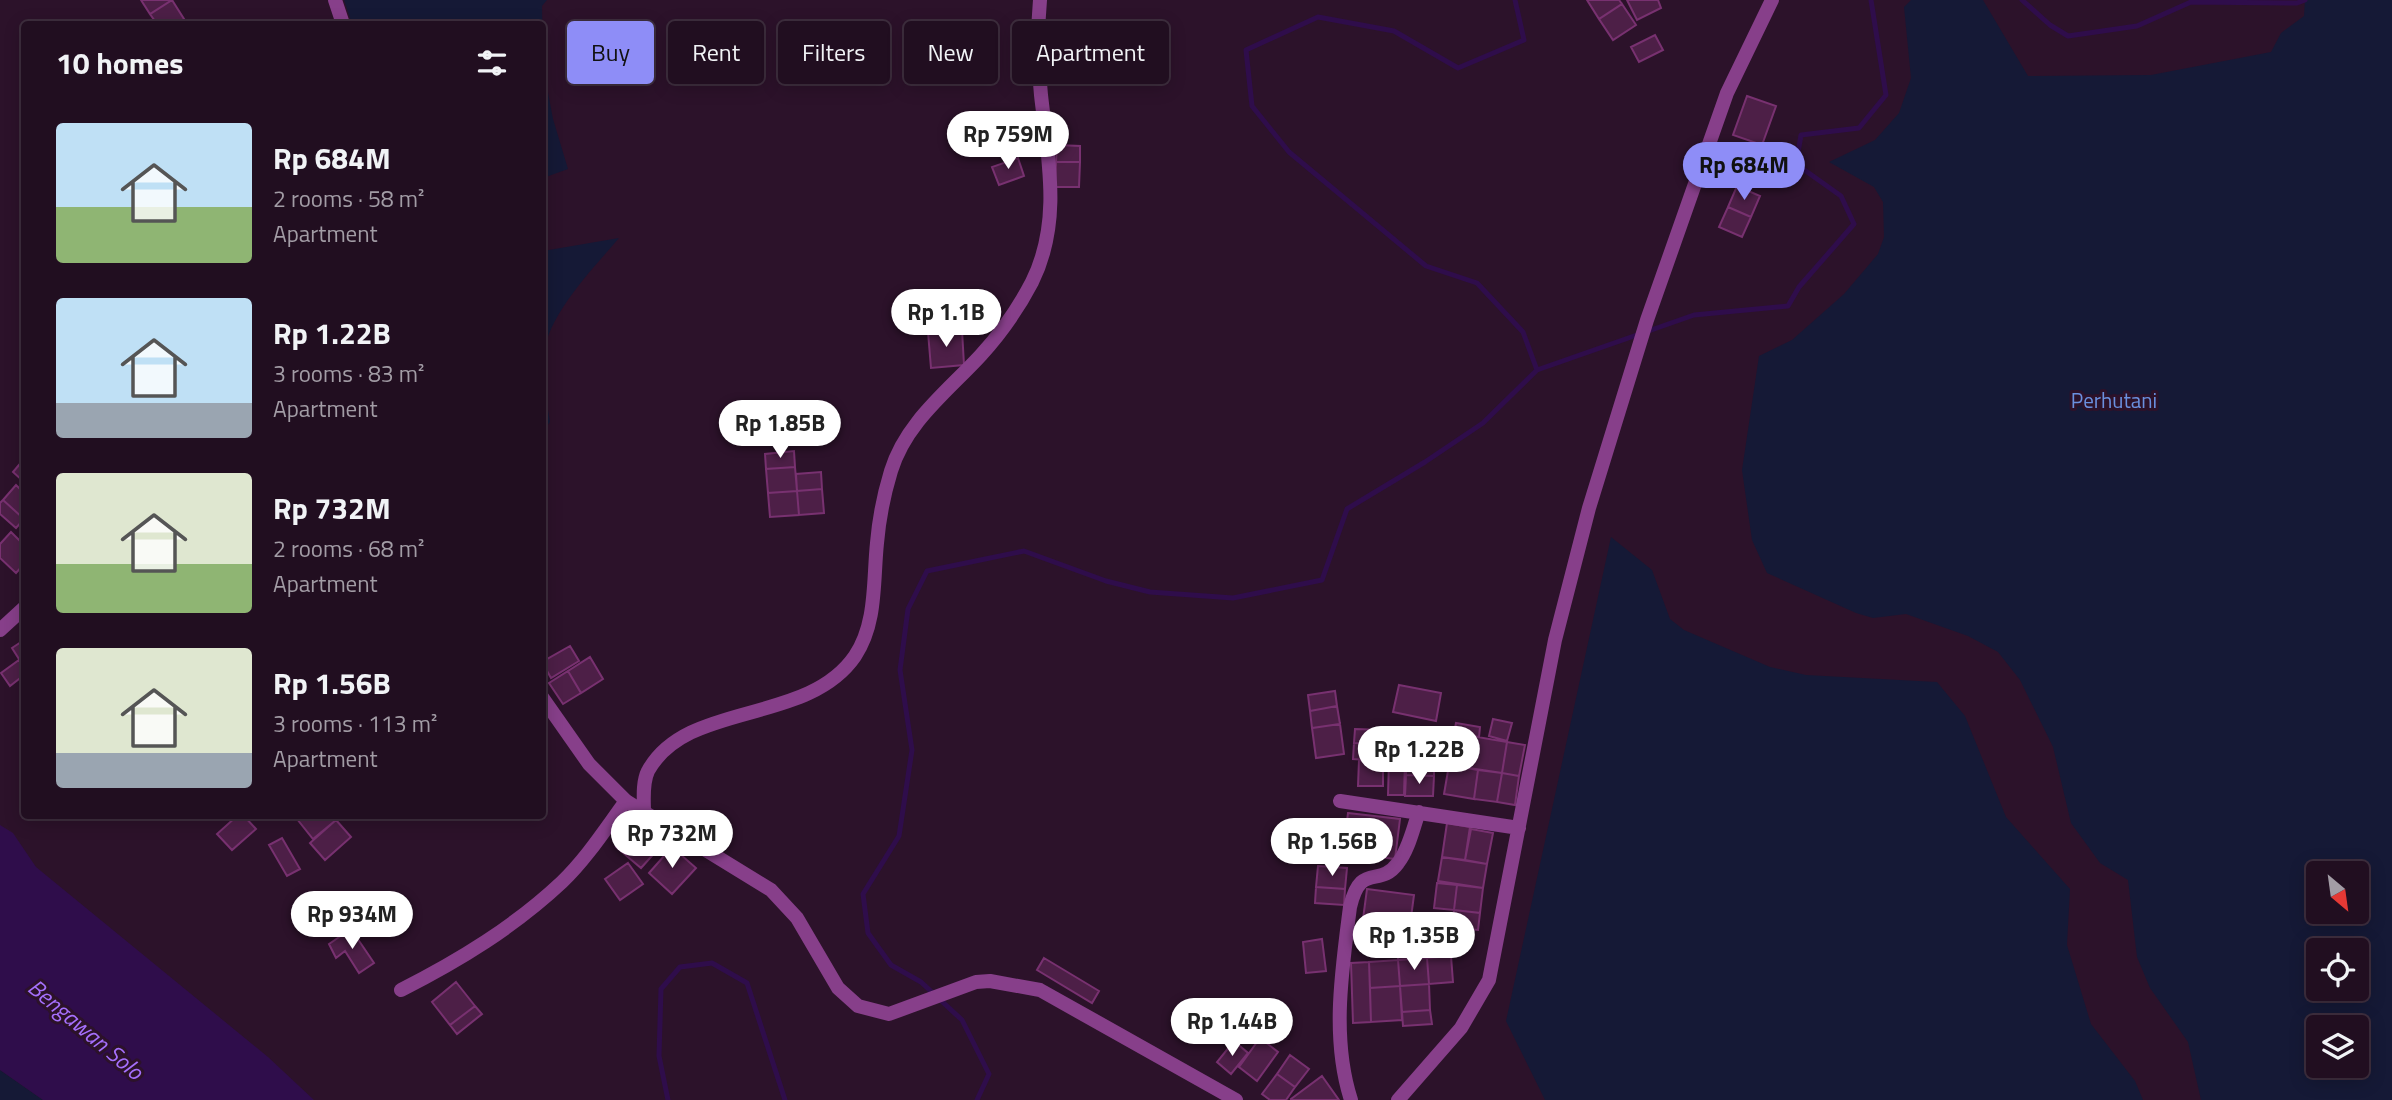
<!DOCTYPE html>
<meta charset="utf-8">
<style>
:root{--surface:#210e20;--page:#2d1c2d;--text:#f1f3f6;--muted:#a29ca5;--line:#3e2e3e;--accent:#8e8df7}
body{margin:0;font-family:"Titillium Web",sans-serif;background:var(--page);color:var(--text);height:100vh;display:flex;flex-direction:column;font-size:26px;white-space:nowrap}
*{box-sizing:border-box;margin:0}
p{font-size:23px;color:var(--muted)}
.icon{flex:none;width:38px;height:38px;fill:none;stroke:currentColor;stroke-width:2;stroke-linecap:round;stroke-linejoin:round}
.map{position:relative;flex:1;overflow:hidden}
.side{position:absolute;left:21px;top:21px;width:525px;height:798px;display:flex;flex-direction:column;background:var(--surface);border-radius:7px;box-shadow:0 4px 18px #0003,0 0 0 2px var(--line)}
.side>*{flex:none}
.guide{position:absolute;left:567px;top:21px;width:665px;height:63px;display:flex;gap:14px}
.needle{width:46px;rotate:151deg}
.fabs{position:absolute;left:2306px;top:861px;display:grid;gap:14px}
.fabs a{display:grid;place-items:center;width:63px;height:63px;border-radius:7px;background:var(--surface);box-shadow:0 4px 18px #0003,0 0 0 2px var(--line);font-size:35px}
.price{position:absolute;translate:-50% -60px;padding:0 16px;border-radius:24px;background:#fff;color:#222;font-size:23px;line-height:46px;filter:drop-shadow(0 2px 4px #0008)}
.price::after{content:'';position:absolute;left:50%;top:42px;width:21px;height:16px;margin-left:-10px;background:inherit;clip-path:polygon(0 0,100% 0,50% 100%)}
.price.selected{background:var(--accent);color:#111}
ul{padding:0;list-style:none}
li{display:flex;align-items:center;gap:21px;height:175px;padding:0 35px}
li span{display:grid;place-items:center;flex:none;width:196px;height:140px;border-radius:7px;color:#555}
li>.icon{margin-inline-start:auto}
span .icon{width:84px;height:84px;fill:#fffc;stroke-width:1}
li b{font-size:30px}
h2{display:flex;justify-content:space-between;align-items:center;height:84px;padding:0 35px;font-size:30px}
.pill{padding:0 24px;border-radius:7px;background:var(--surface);box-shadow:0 4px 18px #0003,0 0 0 2px var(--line);font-size:24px;line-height:63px}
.pill.selected{background:var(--accent);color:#111}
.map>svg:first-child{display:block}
.green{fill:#151936;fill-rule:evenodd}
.water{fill:#2f0d4b}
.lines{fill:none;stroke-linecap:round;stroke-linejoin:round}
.stream{stroke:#2f0d4b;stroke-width:5}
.building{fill:#4d1f47;stroke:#783170;stroke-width:2}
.minor{stroke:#873f8a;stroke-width:14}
.tertiary{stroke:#873f8a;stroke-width:14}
.labels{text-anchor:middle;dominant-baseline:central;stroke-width:6;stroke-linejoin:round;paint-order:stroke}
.park-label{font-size:21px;fill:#6a90df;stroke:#2c122a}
.water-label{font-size:23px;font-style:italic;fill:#a56ffb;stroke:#2c122a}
</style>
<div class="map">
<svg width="2392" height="1100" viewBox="0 0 2392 1100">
<rect width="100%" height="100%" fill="#2c122a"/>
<path class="green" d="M344,0H547L542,6L543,66L553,119L568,169L543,178L542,24H352Z
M1911,0H1983L2028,76L2151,75L2271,52L2281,33L2304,16L2305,0H2392V1100H2201L2188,1042L2150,988L2137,957L2128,880L2100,863L2071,823L2053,747L2020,680L1998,652L1968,636L1906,614L1873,618L1856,613L1767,573L1752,540L1742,470L1759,356L1792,340L1844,294L1878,254L1884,237L1883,202L1874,187L1829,162L1875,140L1899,113L1911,78L1904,7ZM2357,873V912H2319V873ZM2319,950H2357V989H2319ZM2319,1027H2357V1066H2319Z
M619,238C592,270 543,319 543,362C542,382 547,403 550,422L543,431V251Z
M1611,537L1652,570L1670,619L1684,630L1770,667L1806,675L1937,682L1965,716L2006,817L2070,889L2067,945L2091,1024L2135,1081L2143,1100H1545L1506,1021Z
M0,1070L43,1100H0Z"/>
<path class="water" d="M0,825L13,833L36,867L268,1057L314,1100H43L0,1070Z"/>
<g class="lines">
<path class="stream" d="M1515,0L1524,40L1458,68L1394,31L1318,17L1246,50L1252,106L1289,152L1426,266L1477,283L1523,332L1537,370
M2022,0L2050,25L2068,36L2137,26L2191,2L2297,3L2305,0
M668,1100L659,1056L661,989L680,967L712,963L747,983L785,1100
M977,1100L989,1074L962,1020L921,982L891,965L868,933L863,894L899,836L912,750L900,670L908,609L927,571L1024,551L1106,581L1150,592L1233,598L1322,580L1347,509L1425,462L1483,423L1537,370L1694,315L1788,306L1799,287L1854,224L1841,196L1796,164L1801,135L1859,128L1886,95L1871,0"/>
</g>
<path class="building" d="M141,0H172L150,14Z
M172,0L184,19L175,24H157L150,14Z
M1587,0H1619L1622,4L1599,19Z
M1627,0H1658L1661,8L1637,20Z
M1622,4L1636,25L1613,40L1599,19Z
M1655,35L1663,50L1639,62L1631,47Z
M1747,96L1776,106L1762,145L1733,135Z
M1057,145L1080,146V162H1056Z
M1018,158L1024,176L999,185L992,167Z
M1056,162H1080L1079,187H1055Z
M1749,162L1775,170L1771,184L1745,175Z
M1737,186L1760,196L1751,217L1728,207Z
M1728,207L1751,217L1742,237L1719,227Z
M962,330L964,365L931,368L928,332Z
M794,451L795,467L766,469L765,454Z
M24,459V482L13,472Z
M795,467L797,491L768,493L766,469Z
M821,472L822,489L797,491L796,474Z
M16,485L24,493V519L3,500Z
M822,489L824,513L799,515L797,491Z
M797,491L799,515L770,517L768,493Z
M3,500L24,519L16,528L0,514V503Z
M11,532L24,545V564L16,573L0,558V544Z
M24,640V667L12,648Z
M570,646L579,661L551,678L542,662Z
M590,657L603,679L581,693L568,671Z
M19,660L24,667V675L10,686L1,673Z
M568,671L581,693L563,704L549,683Z
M1399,685L1441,693L1436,721L1393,712Z
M1335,691L1337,706L1310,711L1308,695Z
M1337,706L1340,724L1312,728L1310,711Z
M1493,719L1512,723L1507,741L1489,736Z
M1456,723L1480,727L1479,737L1454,733Z
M1340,724L1344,754L1316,758L1312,728Z
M1407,727H1435L1434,750L1407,749Z
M1355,729L1385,730L1384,744L1354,743Z
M1454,733L1507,742L1502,773L1449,765Z
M1507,742L1525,745L1519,776L1502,773Z
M1354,743L1384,744L1383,761L1353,759Z
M1407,749L1434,750V776L1406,775Z
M1359,760L1383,761V786H1358Z
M1389,760H1405L1404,795H1388Z
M1449,765L1478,770L1474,799L1444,794Z
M1478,770L1502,773L1497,802L1474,799Z
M1502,773L1519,776L1515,805L1497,802Z
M1406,775L1434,776L1433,796H1405Z
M1348,813L1400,819L1395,859L1343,852Z
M237,816H244L256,829L232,850L217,834Z
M301,816H332L336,820L313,839L297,819Z
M336,820L351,837L325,860L310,843Z
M1447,823L1470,827L1465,860L1442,857Z
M632,828L658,849L641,868L616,847Z
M1471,829L1493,833L1487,864L1465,860Z
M282,838L300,869L287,876L269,845Z
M672,847L696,868L672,894L649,873Z
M1442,857L1487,864L1483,888L1438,881Z
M628,863L643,884L620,900L605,879Z
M1318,866L1347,868L1345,889L1316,887Z
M1437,883L1457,885L1454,910L1434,908Z
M1457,885L1483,888L1480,913L1454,910Z
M1316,887L1345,889L1344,905L1315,903Z
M1367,889L1414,895L1410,925L1363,919Z
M1454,910L1480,913L1478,930L1452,927Z
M1362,920L1383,922L1381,935L1361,932Z
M351,929L374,963L359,973L345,951L336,958L329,944Z
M1322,939L1326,971L1306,973L1303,942Z
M1426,939L1427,958L1398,960L1397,942Z
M1451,956L1453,982L1429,984L1427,958Z
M1044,958L1099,991L1092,1003L1037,970Z
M1427,958L1429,984L1400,986L1398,960Z
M1398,960L1400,986L1370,988L1369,962Z
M1369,962L1371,1022L1353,1023L1351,963Z
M456,982L475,1006L450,1025L432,1002Z
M1429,984L1430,1010L1402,1012L1400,986Z
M1400,986L1402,1020L1371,1022L1370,988Z
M475,1006L482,1014L457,1034L450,1025Z
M1430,1010L1432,1024L1403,1026L1402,1012Z
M1260,1038L1278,1052L1257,1081L1239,1067Z
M1234,1041L1248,1053L1231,1074L1217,1062Z
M1290,1055L1309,1069L1295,1087L1277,1074Z
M1277,1074L1295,1087L1286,1100H1270L1262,1094Z
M1322,1076L1339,1100H1291V1099Z"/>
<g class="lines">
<path class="minor" d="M0,630L24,608
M1340,801L1519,828
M644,813C644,800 642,783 648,771C687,700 807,726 855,656C877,623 873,581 877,543C879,519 884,494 891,471C906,422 948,391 981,355C1000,334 1019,307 1032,282C1062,222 1048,158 1041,95C1038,63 1037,32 1040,0
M401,990C460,960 514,927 562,882C587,858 606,828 626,801
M1351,1100C1331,1038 1342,970 1350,907C1361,861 1379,889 1398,863C1409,849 1413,828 1419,812
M1398,1100L1461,1028L1489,980L1555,640L1589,508L1647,320L1727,93L1772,0"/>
<path class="tertiary" d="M335,0L343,24
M542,697L589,764L626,801L771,890L797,918L838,988L858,1006L889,1014L976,982L990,981L1040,990L1236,1100"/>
</g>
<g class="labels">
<g class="park-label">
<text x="2114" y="400">Perhutani</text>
</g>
<g class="water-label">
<text transform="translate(86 1029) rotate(40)">Bengawan Solo</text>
</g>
</g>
</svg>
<div class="fabs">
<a><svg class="needle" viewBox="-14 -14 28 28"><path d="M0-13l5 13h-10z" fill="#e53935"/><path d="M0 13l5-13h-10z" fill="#a29ca5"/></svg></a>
<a><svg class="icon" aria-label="locate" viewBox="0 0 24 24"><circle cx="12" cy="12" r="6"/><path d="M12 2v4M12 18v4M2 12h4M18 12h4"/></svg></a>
<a><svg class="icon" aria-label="layers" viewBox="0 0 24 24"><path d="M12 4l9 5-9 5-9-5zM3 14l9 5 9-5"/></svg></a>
</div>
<b class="price" style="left:1008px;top:171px">Rp 759M</b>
<b class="price selected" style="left:1744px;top:202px">Rp 684M</b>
<b class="price" style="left:946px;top:349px">Rp 1.1B</b>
<b class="price" style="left:780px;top:460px">Rp 1.85B</b>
<b class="price" style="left:1419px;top:786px">Rp 1.22B</b>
<b class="price" style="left:672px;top:870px">Rp 732M</b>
<b class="price" style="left:1332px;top:878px">Rp 1.56B</b>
<b class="price" style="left:352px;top:951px">Rp 934M</b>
<b class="price" style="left:1414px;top:972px">Rp 1.35B</b>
<b class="price" style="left:1232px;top:1058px">Rp 1.44B</b>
<div class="guide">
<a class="pill selected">Buy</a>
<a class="pill">Rent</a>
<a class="pill">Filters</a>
<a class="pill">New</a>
<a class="pill">Apartment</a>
</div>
<section class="side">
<h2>10 homes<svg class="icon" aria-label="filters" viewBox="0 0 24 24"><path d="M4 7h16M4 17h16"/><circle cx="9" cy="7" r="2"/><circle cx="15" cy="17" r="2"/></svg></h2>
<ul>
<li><span style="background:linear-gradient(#bfe0f5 60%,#8fb573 0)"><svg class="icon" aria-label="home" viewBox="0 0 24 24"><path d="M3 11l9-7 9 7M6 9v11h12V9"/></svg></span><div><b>Rp 684M</b><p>2 rooms · 58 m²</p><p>Apartment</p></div></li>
<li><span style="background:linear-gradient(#bfe0f5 75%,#9aa5b1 0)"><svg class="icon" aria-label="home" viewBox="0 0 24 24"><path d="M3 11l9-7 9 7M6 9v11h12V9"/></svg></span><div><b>Rp 1.22B</b><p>3 rooms · 83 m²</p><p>Apartment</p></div></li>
<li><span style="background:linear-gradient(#dfe7d0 65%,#8fb573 0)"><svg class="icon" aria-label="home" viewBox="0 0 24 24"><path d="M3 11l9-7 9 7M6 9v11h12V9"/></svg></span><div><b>Rp 732M</b><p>2 rooms · 68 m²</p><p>Apartment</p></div></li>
<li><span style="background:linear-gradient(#dfe7d0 75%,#9aa5b1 0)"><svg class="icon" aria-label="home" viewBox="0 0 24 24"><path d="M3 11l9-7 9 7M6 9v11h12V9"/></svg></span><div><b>Rp 1.56B</b><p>3 rooms · 113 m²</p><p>Apartment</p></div></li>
</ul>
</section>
</div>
